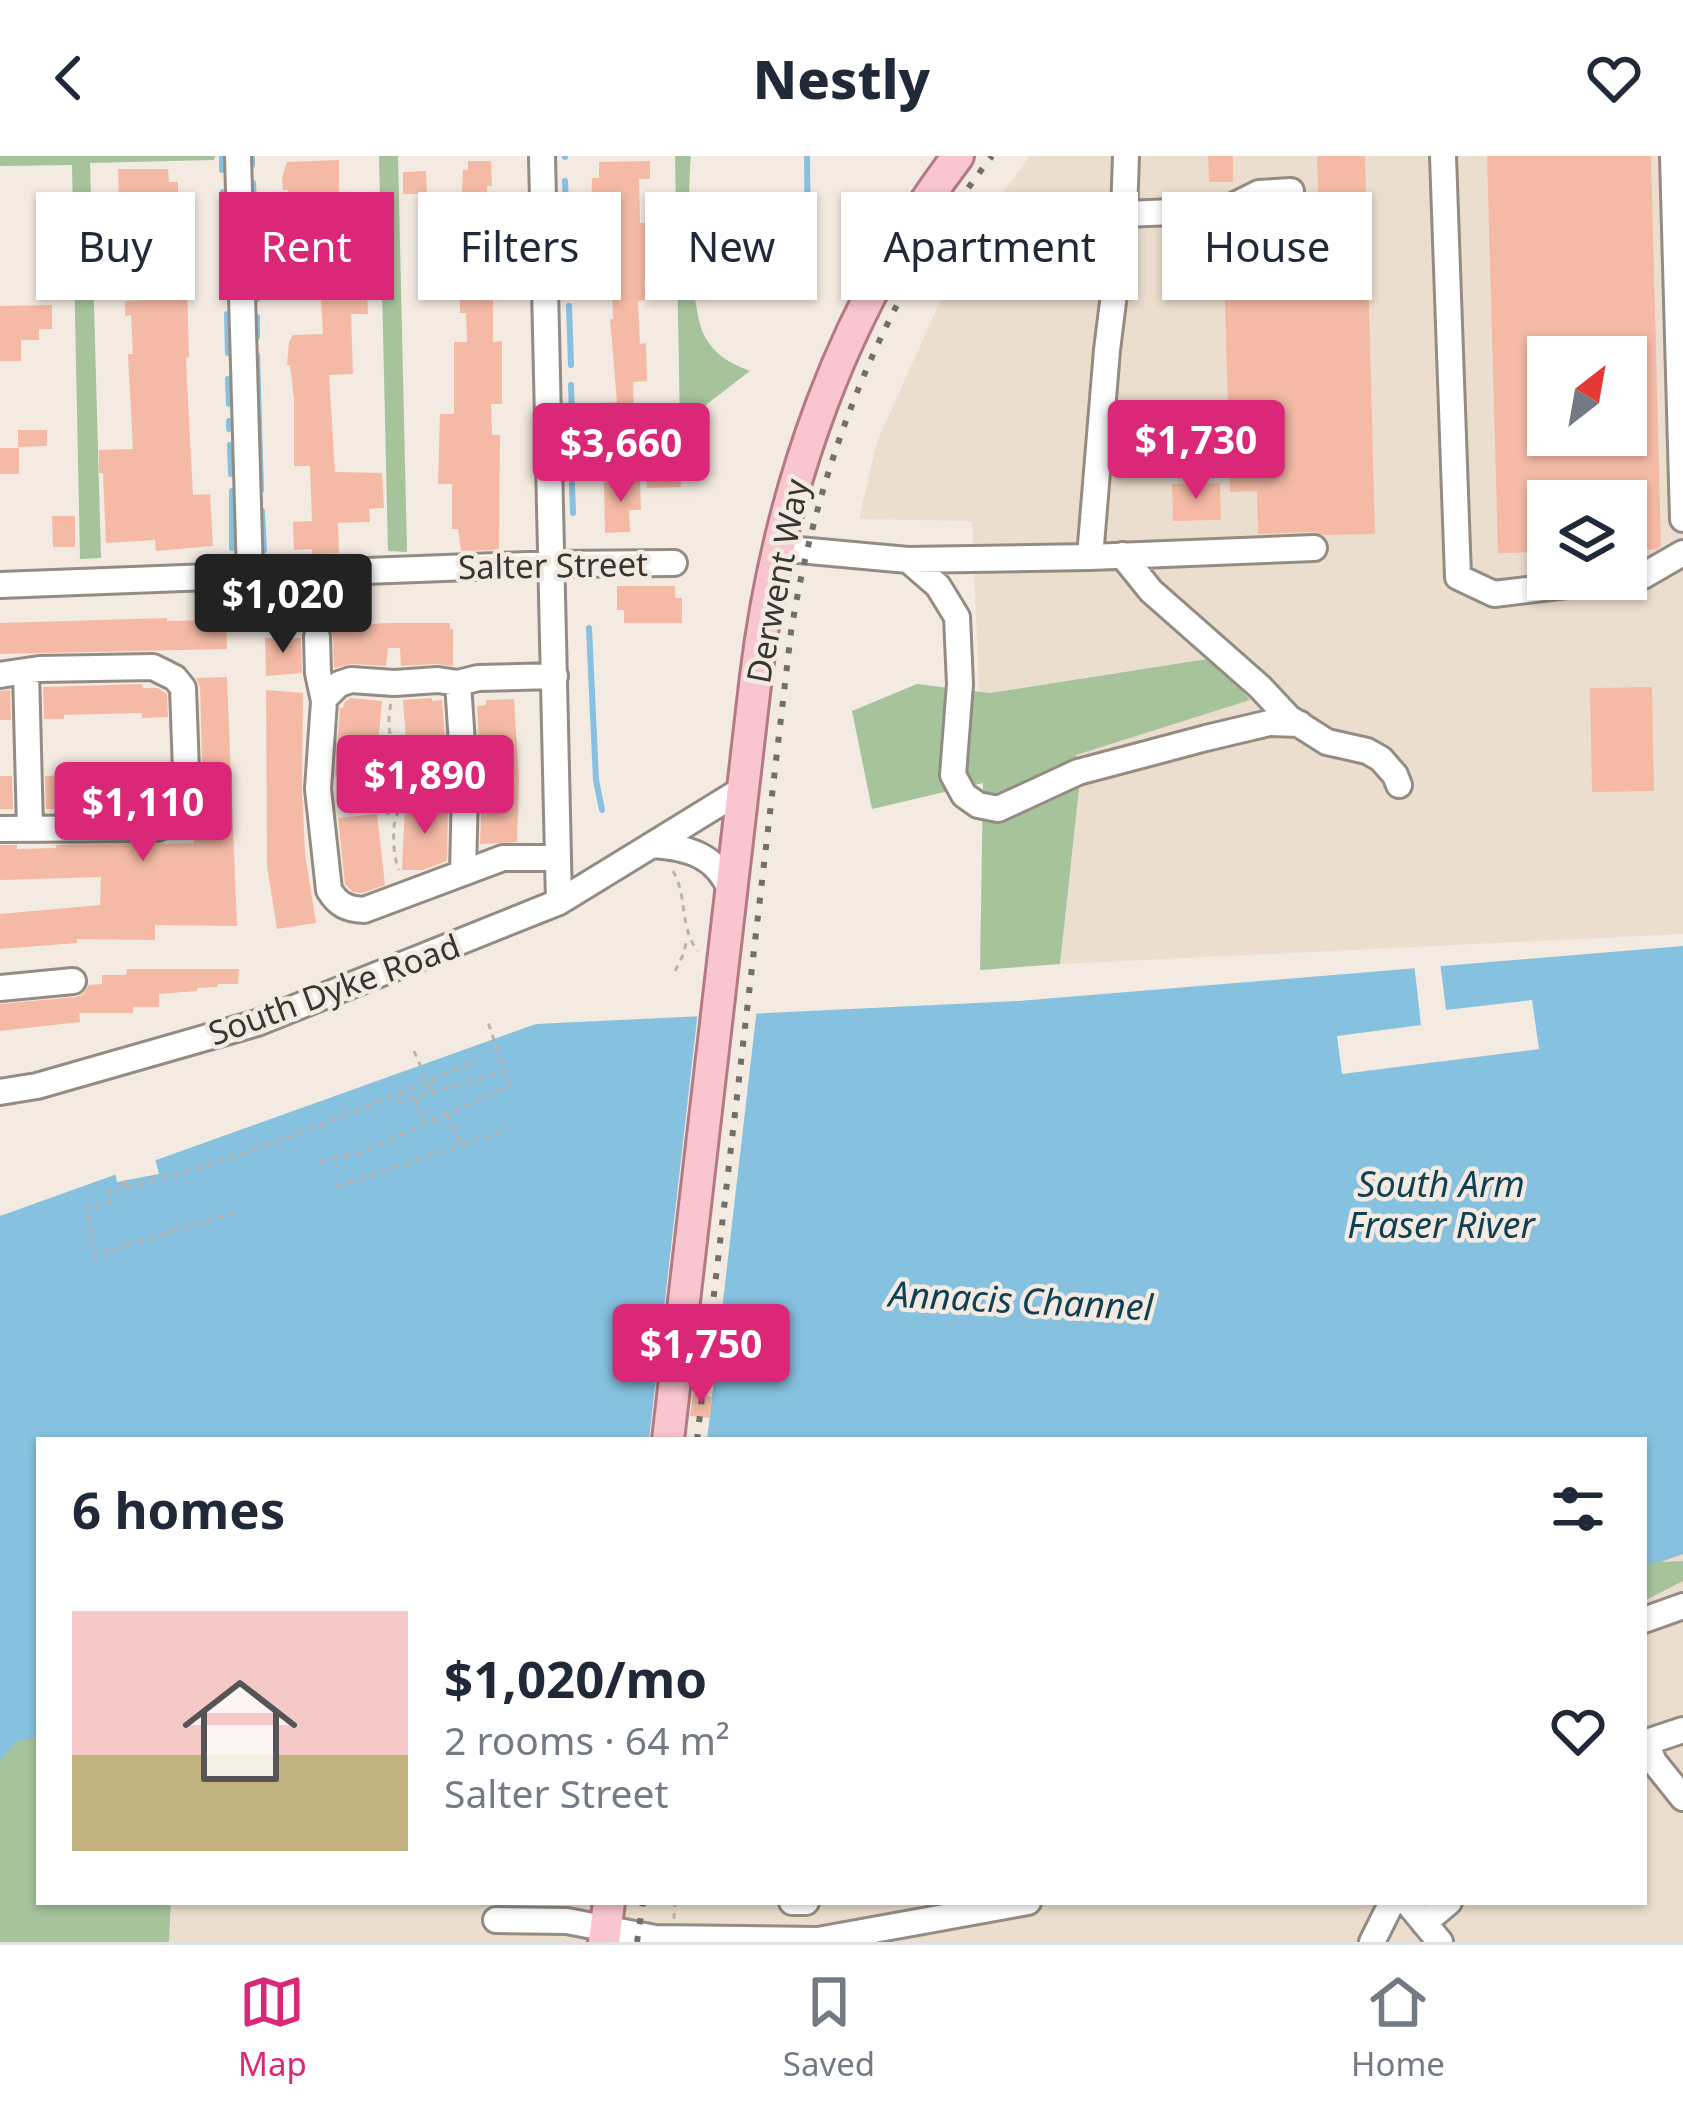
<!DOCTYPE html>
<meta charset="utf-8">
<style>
:root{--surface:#fff;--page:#f6f6f7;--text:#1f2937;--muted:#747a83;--line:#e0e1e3;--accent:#db2777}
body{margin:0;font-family:"Noto Sans",sans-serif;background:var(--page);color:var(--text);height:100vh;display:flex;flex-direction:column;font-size:45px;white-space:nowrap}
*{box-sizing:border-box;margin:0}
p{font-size:39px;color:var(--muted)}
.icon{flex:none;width:66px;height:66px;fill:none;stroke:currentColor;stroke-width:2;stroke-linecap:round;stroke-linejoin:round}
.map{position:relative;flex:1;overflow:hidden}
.drawer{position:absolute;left:36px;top:1281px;width:1611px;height:468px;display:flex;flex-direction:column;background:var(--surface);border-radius:0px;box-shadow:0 3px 9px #0004}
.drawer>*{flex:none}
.hud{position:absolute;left:36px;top:36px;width:1611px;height:108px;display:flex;gap:24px}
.needle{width:78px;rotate:31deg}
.tools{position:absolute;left:1527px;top:180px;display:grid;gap:24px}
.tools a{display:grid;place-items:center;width:120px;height:120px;border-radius:0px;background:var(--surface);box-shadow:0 3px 9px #0004;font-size:60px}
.price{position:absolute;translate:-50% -102px;padding:0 27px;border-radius:12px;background:var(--accent);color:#fff;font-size:39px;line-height:78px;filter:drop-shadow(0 3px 6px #0008)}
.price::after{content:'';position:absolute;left:50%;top:72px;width:36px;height:27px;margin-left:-18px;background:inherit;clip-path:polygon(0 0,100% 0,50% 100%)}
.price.current{background:#222;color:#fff}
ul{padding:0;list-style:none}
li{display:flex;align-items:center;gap:36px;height:300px;padding:0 36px}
li span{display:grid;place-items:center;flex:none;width:336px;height:240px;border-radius:0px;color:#555}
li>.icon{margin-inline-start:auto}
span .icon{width:144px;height:144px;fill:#fffc;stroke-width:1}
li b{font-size:51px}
h2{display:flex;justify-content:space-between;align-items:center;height:144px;padding:0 36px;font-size:51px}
.pill{padding:0 42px;border-radius:0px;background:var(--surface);box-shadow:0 3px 9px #0004;font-size:42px;line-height:108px}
.pill.current{background:var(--accent);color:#fff}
header{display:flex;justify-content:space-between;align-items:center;height:156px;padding:0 36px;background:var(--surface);font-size:54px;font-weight:800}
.dock{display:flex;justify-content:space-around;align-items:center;height:168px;border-top:3px solid var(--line);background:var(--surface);font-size:33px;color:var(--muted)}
.dock a{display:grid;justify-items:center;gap:6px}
.dock .current{color:var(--accent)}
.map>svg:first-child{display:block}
.built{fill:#ecdece;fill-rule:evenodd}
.green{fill:#a6c39c}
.water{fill:#86c1df}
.pier{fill:#f3eae1}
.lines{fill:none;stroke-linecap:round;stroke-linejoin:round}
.stream{stroke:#86c1df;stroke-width:6}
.building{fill:#f5baa6;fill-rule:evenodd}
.minor-casing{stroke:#948c83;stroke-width:30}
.major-casing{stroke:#b37a83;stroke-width:36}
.path{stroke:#bbb3ac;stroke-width:3;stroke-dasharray:6 6;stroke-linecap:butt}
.minor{stroke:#fff;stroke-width:24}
.major{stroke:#f9c5ce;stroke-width:30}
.rail{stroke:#726e68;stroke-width:6;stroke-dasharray:6 12;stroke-linecap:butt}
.labels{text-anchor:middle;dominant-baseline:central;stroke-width:9;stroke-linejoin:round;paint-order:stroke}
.street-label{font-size:33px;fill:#393632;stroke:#f3eae1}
.water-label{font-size:36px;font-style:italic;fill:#0f4055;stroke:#f3eae1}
</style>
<header><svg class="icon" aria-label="back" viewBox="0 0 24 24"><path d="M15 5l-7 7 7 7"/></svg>Nestly<svg class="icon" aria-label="heart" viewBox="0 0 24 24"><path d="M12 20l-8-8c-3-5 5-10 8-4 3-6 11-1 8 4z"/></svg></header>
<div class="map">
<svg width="1683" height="1786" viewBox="0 0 1683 1786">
<rect width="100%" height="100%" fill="#f3eae1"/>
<path class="built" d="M1029,0H1683V778L1060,808L1080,625L983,626L972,365L859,363L877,286L938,150L986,62ZM1548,201H1626V279H1548ZM1548,345H1626V423H1548Z
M1683,1398V1786H169L171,1746H1644V1410Z"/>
<path class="green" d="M0,0H215L214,4L90,7L101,402L80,403L72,9L0,10Z
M379,0H398L407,396L388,395Z
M675,0H691C687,36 689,151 705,181C716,200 730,207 750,215L707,248L698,262L680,267Z
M1214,502L1250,544L1076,599L1080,624L1060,808L980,814L983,627L872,653L852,555L917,528L990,537Z
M1644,1322L1683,1398L1661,1406L1683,1405V1425L1644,1445Z
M39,1544V1746H171L169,1786H0V1557Z"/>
<path class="water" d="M1683,790V1398L1644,1410V1284H39V1580L16,1586L0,1605V1060L536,868L1019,845Z"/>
<path class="pier" d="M1440,805L1446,854L1532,844L1539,893L1342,918L1337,880L1421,869L1414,807Z
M757,852L707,1284H649L698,855Z
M154,998L159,1018L117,1026L114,1012Z"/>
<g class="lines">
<path class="stream" d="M222,0V14
M565,0V1
M807,0L808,104
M252,9V0
M565,25L567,75
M253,27L254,47
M223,36L226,119
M255,79L257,143
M567,93L568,110
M226,136L227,140
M569,150L571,209
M227,158L228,197
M257,161V181
M257,199L261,334
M228,223L229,248
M571,229L572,260
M229,273V265
M230,289L231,318
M572,307V279
M572,328L573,357
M232,335V392
M262,355L264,394
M589,472L596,624L602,654"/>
</g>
<path class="building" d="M1208,0H1233V26H1209Z
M1317,0H1365L1375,378L1324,379L1313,376L1258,378L1257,335L1230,336L1223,68L1241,65L1319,63Z
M1487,0H1651L1661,390L1657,393L1626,394V345H1548V396L1498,397ZM1548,201H1626V279H1548Z
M339,4V88H330L331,132L367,131L368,158H351L353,218L329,219L335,316L382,317L384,352L369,353L370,366L338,367L339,397L312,398V393L294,394L293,366L312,365L310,310H294V243L290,209H287L289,186L293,179L323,178L321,143L292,144L288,34H283L282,22L287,6Z
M468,5H491L492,30H487L485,108H493V186L502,185V248H491L492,279H500L499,394L461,395L458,373H452V328H438L440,258H454V186H467L466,157H460L458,77H449L448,57H461L463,14H468Z
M650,5V23H639L640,67L661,66L662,120H658V125H644L646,144L638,145L640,188L646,187L647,225L633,226L634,255H645L647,292L603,294L605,247L617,246L610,163H613L612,126L604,127L603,117H590L592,22H599V6Z
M118,13H168L169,26H178V85H183V95H186L189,201L186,202L187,225L193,339L210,338L213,390L156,395L155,384L106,387L103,317H99V294L133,293L128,198H133L131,159L125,160V145L153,144L150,74H120Z
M426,15L427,38H403V16Z
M52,149V173H39V184H21V205H0V150Z
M18,274H47V290L18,291Z
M0,292H19V318H0Z
M680,307L681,331L647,332L646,309Z
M640,325L641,354H629L630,376L605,377L604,326Z
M1220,327L1221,364L1173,365L1172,328Z
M52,360H75V391H53Z
M617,430H675V442H682V467H624V454H617Z
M167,462V465L226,464L227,493L0,498V467Z
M385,467H450V473H453V510L437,508L401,510L400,492H388L386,510L351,508L334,512L333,481L329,471Z
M265,482H301L302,517L266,520Z
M227,521L237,770L155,769V784L77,783V787L0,793V758L100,749L101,721L0,724V689H17V693L56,692V689L194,687V667L203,641L200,531L196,522Z
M142,528L143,532H158L167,538L168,561L142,562V557L64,559V563H44L43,531Z
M1652,531L1654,635L1592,636L1590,532Z
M10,534L11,564H0V535Z
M266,534L303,537L302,632L305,697L316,767L277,773L267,710Z
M350,542L382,545L375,620L369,619V624L335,621L340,552H343L344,547Z
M432,542V545L442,544L447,607L408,609L403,544Z
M514,543L519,623L517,686L480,688L482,633L477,550L486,549V544Z
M144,615H170V639L168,647H147V656H62V653H46L45,620L144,619Z
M0,620H12L13,653H0Z
M405,648L448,650L447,705L423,714H402Z
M377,658L385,729L362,737L353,736L345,728L338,662Z
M127,813H239L238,828H218L217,831L197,832V835L159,838V851H133V857H79L80,866L0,875V848L76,841L83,838L89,829L102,828V819H126Z
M693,1238L712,1241L710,1262L690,1260Z"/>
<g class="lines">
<defs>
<path id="minor" d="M238,0L250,419
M542,0L559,746
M1443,0L1458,421L1494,438L1616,423
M1673,0L1683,363
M1124,58L1199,55L1233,50L1259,37L1291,35
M777,392L908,404L1090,401L1314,392
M1122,399L1151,435L1260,531L1289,562L1327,586L1367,595L1381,603L1395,619L1399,629
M1090,401L1107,194L1124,58L1126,0
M908,404L938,430L957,461L960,528L953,619L964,639L978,649L998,653L1078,616L1206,582L1269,567L1300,568
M1626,422L1643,420L1683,397
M0,429L552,408L674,407
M317,481L318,517L324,545L318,633L329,734C338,749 347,753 364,754L503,702H558
M26,516L30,672
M0,519L39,513L153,511L175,522L183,532L187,642L181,658L158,672L0,673
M458,527L465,633L463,717
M324,543L339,528L351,524L394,527L438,524L458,527L478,522L555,520
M731,736C718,700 688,691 652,689L743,633
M0,832L73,825
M0,936L37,930L257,867L559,746L652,689
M1644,1464L1683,1450
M1644,1587L1683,1574
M1646,1587L1654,1606L1683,1642
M792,1746H806
M1407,1746L1440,1786
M496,1764L567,1765L655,1782L818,1784L1028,1746
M1424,1767L1449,1746
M1372,1786L1392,1746"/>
<path id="major" d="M668,1284L756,520C779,333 843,151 958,0
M604,1786L609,1746"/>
</defs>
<use href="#minor" class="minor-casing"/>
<use href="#major" class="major-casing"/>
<path class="path" d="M391,548C382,582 405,612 401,646C400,652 396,660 395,665C392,678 394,704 399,714
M363,627L370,644L394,662
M347,628L382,625L384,609L392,593
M673,715C688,741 679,772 698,795
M675,815L684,797L687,782
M414,895L431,934
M416,943L425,968
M397,946L496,918
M447,959L461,988
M320,1006L362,996L509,930L487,863
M126,1024V1031L109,1035L113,1045L86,1051L95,1099L234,1057
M126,1031C243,1005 366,950 477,905
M336,1031L506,974
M674,1763L675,1746"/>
<use href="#minor" class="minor"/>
<use href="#major" class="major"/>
<path class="rail" d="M697,1284L791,476C819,303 884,139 992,0
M637,1786L643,1746"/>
</g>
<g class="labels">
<g class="street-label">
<text transform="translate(553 409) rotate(-1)">Salter Street</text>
<text transform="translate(777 425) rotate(-79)">Derwent Way</text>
<text transform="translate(334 833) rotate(-20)">South Dyke Road</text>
</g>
<g class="water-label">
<text x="1441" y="1027">South Arm<tspan x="1441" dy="41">Fraser River</tspan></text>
<text transform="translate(1021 1144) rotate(3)">Annacis Channel</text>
</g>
</g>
</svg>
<div class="tools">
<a><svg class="needle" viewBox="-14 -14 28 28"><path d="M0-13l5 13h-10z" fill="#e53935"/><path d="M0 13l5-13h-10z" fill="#747a83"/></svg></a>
<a><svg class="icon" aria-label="layers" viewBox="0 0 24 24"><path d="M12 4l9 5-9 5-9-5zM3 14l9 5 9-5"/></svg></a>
</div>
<b class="price" style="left:1196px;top:346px">$1,730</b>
<b class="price" style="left:621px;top:349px">$3,660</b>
<b class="price current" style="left:283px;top:500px">$1,020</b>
<b class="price" style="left:425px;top:681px">$1,890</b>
<b class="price" style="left:143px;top:708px">$1,110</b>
<b class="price" style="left:701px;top:1250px">$1,750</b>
<div class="hud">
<a class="pill">Buy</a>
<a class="pill current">Rent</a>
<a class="pill">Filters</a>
<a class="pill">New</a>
<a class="pill">Apartment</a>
<a class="pill">House</a>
</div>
<section class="drawer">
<h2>6 homes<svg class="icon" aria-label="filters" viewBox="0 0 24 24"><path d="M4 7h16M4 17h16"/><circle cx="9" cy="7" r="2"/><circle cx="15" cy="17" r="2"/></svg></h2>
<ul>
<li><span style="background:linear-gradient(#f6c9c9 60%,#c2b280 0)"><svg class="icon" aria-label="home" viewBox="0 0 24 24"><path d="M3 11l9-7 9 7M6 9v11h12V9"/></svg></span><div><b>$1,020/mo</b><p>2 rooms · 64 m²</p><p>Salter Street</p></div><svg class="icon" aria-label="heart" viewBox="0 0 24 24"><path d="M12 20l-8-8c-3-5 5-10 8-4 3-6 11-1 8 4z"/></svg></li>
</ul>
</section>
</div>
<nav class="dock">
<a class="current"><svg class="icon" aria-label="map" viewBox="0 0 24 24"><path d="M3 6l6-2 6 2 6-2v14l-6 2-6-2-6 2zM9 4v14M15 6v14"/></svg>Map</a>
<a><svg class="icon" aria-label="saved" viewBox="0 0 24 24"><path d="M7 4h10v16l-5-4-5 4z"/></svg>Saved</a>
<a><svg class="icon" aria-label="home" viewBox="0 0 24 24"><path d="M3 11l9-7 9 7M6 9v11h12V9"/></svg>Home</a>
</nav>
